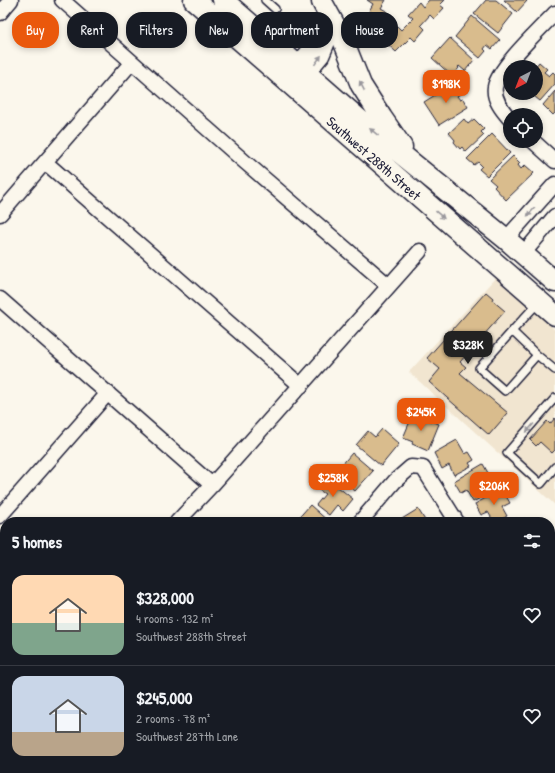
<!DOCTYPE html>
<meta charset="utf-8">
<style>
:root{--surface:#171b24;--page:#20242c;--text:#f1f3f6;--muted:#9ea1a6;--line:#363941;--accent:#ea580c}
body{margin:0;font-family:"Patrick Hand",sans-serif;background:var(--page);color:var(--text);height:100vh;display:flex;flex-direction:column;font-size:15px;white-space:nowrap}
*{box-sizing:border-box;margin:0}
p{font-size:13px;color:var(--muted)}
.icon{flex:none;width:22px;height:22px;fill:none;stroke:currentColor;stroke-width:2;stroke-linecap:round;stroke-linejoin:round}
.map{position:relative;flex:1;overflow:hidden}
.drawer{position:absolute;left:0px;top:517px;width:555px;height:256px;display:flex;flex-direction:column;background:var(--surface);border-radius:16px 16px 0 0;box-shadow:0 2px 6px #0003}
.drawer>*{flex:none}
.hud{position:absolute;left:12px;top:12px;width:531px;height:36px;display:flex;gap:8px}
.needle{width:26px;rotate:222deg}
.fabs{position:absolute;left:503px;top:60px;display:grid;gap:8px}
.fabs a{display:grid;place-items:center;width:40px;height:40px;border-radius:50%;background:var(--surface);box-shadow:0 2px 6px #0003;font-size:20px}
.price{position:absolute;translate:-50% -34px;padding:0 9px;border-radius:8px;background:var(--accent);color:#fff;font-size:13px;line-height:26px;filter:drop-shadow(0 1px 2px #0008)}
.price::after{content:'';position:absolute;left:50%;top:24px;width:12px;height:9px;margin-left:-6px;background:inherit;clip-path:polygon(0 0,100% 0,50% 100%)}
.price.active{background:#222;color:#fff}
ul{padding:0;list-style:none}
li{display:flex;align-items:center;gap:12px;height:100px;padding:0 12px}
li+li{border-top:1px solid var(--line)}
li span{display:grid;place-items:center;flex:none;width:112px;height:80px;border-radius:12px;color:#555}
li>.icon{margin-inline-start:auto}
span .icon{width:48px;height:48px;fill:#fffc;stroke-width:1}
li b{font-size:17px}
h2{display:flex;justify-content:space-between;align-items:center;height:48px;padding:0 12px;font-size:17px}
.tag{padding:0 14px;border-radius:16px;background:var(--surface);box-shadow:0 2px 6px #0003;font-size:14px;line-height:36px}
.tag.active{background:var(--accent);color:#fff}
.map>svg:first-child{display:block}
.built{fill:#f1e5d0}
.building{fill:#d9bc8d;stroke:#22223b}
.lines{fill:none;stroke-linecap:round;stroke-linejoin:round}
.lane-casing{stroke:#22223b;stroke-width:10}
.street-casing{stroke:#22223b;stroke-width:17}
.secondary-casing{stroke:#22223b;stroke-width:23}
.lane{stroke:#fbf7ec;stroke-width:7}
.street{stroke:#fbf7ec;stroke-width:14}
.secondary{stroke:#fbf7ec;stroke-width:20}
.oneway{fill:#99979c}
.labels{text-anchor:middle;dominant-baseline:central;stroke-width:3.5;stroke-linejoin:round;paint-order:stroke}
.street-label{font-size:14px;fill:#22223b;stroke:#fbf7ec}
</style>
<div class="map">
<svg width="555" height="773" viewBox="0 0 555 773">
<rect width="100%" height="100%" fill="#fbf7ec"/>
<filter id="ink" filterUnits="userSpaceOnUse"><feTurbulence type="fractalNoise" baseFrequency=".025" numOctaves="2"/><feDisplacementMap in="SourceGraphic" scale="8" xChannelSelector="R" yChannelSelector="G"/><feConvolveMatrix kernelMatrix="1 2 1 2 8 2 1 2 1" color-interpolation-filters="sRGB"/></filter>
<g filter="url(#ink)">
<path class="built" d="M497,276L555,330V505L409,372Z"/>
<path class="building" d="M367,0H386L381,8L388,12L384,19L369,11L373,4Z
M429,0H445L440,5L444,8L434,19L430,15L421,25L425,29L415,41L411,37L396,52L383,40L397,26L401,30L413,18L408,14L419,2L423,7Z
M486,0H496L513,14L498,33L474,14Z
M504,0H525L527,1L517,12Z
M472,16L500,40L492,49L487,45L484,49L486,51L480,58L455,37Z
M450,38L474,60L465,71L459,66L458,67L459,68L452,76L432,58Z
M539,62L547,69L544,72L549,76L553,72L555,74V84L540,101L530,93H536V67H535Z
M456,82L463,92L457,96L460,100L463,99L468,107L439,125L424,102Z
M555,91V113L553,115L543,105Z
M464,119L468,124L474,119L484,129L481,132L484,135L466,152L462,147L460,149L454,142L455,140L449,133Z
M492,134L510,153L487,176L479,169L482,166L478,162L474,165L467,159Z
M513,156L520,163L518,165L521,169L525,165L534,173L506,200L494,187L496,185L489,179Z
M486,292L493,298L492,300L505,311L460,362L466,367L460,373L508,413L489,435L429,382L440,369L427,358Z
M413,414L439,424L428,451L412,444L413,442L403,438Z
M555,418V450L552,453L540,442L536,446L530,440L547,421L550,424Z
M382,429L399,444L381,466L356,445L368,431L375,437Z
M457,440L465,454L469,452L474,460L469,463L471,466L454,475L449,465L442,469L434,453Z
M352,453L373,471L355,491L334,474Z
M483,464L497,489L473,502L466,490L461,493L454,481Z
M328,479L353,499L343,511L337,505L329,515L316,505L325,494L319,490Z
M502,489L510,503L502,507L507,516L497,522H494L488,512L481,515L475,504Z
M310,505L329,522H295Z
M418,509L426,522H397Z
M516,518L521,522L524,518L529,522H513Z
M550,531L555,534V543L554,545L555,546V570L553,572L550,570Z
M550,638L555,641L550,650Z
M555,726V743L553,744L550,740V730Z
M184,768H218L220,773H186Z
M254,768H285L286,773H255Z
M345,768H364L353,773H347Z
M391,768H404L406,772L414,768L417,773H392L389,769Z
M511,768H515L518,773H504Z"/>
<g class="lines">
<defs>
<path id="lane" d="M265,0L275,9
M512,331L537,355L505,391L479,368C499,346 518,324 538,303
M537,355L555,370
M555,398L507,453L541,484L555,467"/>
<path id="street" d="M62,0L245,162L389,286
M0,13L11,0
M132,62L45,162L301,386
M291,71L315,43L327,26
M302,80L322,56L328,42L324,14
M510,119C502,110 493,99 495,87C498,68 541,28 555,13
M533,141L555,161
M0,214L45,162
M506,239L555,184
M523,254L555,216
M0,299L212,485
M0,516L108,393
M177,522L212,485L420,251
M360,522L395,481L411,467L423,468L457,522
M0,577L5,581
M550,607L555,609
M550,691L555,684
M0,716L5,710
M309,768L311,773
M540,768L544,773
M458,773L466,768"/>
<path id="secondary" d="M194,0L555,315
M223,0L369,128L506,239L555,282
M322,2L343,40L361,85L382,118L402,147"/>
</defs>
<use href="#lane" class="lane-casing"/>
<use href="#street" class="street-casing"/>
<use href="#secondary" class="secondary-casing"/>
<use href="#lane" class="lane"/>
<use href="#street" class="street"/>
<use href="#secondary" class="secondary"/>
</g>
<defs><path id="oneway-solid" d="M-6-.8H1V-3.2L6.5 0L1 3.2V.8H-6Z"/></defs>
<g class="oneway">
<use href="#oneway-solid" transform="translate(318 60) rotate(-54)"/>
<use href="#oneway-solid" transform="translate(362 86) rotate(-117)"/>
<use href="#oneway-solid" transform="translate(374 132) rotate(-141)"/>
<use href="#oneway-solid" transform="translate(531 212) rotate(132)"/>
<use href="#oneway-solid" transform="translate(440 215) rotate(41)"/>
<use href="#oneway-solid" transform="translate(530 428) rotate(131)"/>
</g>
</g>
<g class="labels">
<g class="street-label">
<text transform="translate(374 158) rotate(41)">Southwest 288th Street</text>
</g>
</g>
</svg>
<div class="fabs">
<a><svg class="needle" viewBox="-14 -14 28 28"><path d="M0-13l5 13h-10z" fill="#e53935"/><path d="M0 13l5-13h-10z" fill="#9ea1a6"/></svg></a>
<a><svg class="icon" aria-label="locate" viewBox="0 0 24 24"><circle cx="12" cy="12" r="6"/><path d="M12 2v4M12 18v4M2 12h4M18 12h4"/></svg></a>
</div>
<b class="price" style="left:446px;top:104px">$198K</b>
<b class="price active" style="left:468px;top:365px">$328K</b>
<b class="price" style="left:421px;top:432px">$245K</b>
<b class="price" style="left:333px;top:498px">$258K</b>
<b class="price" style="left:494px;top:506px">$206K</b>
<div class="hud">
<a class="tag active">Buy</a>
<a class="tag">Rent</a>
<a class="tag">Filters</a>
<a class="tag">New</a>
<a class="tag">Apartment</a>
<a class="tag">House</a>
</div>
<section class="drawer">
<h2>5 homes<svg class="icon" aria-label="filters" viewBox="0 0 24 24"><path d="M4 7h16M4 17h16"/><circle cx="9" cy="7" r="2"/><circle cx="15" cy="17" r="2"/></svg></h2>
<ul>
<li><span style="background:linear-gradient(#ffd9b3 60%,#7fa58c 0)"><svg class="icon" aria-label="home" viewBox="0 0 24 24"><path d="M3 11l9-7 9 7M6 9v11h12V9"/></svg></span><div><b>$328,000</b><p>4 rooms · 132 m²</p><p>Southwest 288th Street</p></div><svg class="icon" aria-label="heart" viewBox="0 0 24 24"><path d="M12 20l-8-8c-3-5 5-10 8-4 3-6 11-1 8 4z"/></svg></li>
<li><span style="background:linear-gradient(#c9d6e8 70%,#b9a48a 0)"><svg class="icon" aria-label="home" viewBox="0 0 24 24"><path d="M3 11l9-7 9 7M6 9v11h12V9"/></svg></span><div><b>$245,000</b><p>2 rooms · 78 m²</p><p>Southwest 287th Lane</p></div><svg class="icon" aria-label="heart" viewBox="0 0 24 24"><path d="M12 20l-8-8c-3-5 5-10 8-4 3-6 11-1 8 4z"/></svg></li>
</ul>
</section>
</div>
